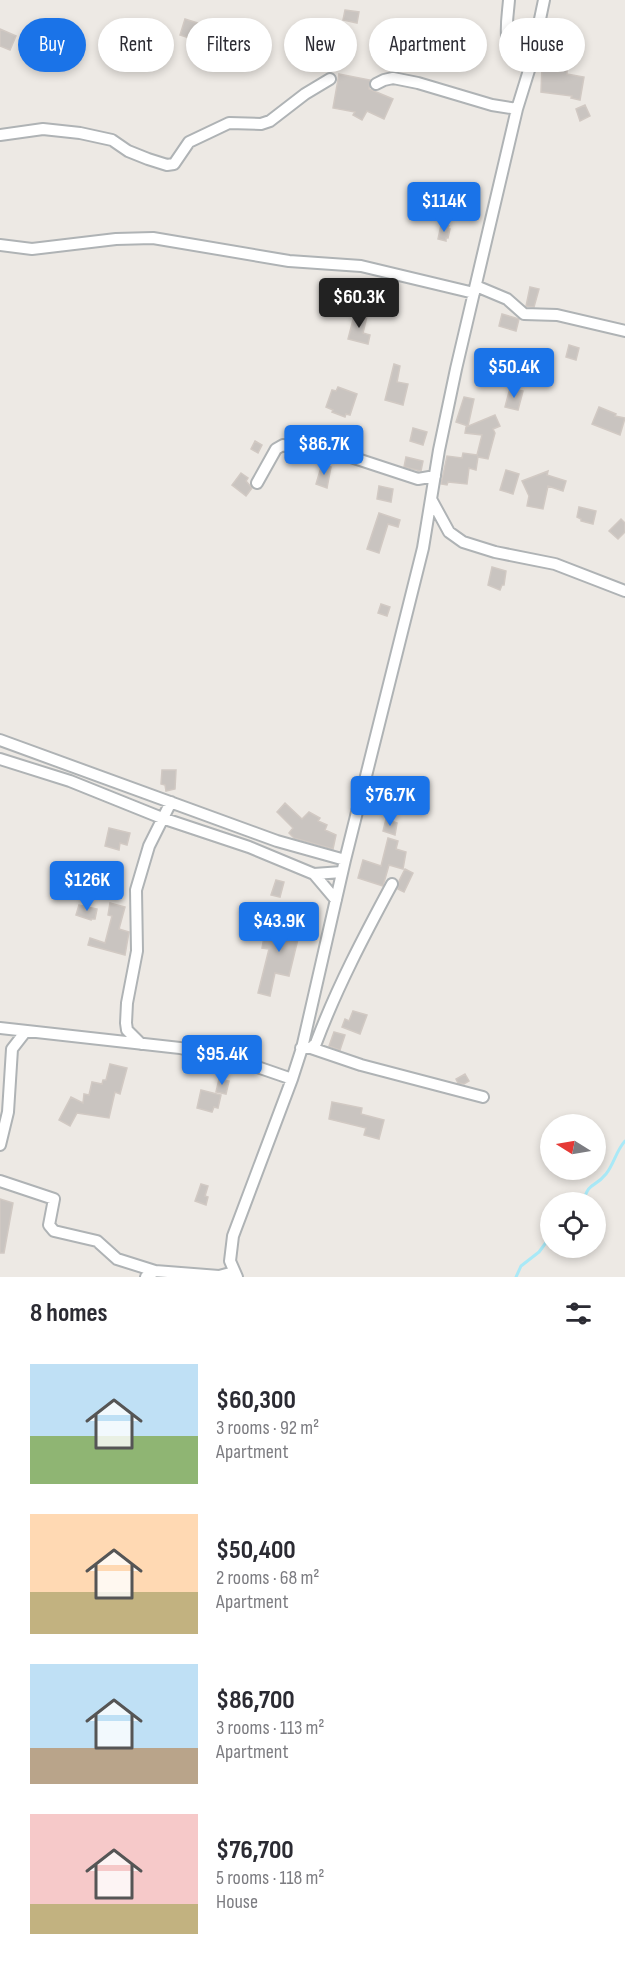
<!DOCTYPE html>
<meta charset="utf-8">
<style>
:root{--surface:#fff;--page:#f2f2f3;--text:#2b2b33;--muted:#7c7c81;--accent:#1a73e8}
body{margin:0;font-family:"Sofia Sans Condensed",sans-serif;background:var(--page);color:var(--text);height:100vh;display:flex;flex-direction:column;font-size:22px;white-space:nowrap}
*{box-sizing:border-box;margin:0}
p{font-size:20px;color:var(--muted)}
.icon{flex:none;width:33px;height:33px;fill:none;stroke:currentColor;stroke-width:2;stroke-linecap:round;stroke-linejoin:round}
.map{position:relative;height:1277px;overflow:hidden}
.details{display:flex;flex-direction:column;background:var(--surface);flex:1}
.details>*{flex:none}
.hud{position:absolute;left:18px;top:18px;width:590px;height:54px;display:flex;gap:12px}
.needle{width:39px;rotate:281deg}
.fabs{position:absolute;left:540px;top:1114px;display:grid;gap:12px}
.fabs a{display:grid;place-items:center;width:66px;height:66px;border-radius:50%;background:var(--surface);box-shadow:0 3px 9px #0003;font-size:30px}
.price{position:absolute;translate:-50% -51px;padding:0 14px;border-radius:6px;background:var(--accent);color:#fff;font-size:20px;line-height:39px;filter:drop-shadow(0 2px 3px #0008)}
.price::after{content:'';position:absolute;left:50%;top:36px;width:18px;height:14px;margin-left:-9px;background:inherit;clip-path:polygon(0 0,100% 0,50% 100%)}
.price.selected{background:#222;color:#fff}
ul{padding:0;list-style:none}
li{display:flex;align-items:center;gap:18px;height:150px;padding:0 30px}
li span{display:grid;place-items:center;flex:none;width:168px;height:120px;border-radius:0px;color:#555}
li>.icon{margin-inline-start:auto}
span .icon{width:72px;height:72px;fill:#fffc;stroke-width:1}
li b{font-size:26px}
h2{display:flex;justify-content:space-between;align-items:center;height:72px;padding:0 30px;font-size:26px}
.tag{padding:0 21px;border-radius:27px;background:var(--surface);box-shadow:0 3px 9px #0003;font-size:21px;line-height:54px}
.tag.selected{background:var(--accent);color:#fff}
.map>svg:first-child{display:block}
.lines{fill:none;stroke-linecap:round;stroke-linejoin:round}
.stream{stroke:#a9e9f7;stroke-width:3}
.building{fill:#c9c4c0;stroke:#d1c9c3;stroke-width:1.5}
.minor-casing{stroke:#afb3b5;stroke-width:14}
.minor{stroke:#fff;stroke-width:10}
</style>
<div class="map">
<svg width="625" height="1277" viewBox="0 0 625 1277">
<rect width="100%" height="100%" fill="#ede9e4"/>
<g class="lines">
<path class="stream" d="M583,1203C589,1180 594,1189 606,1174C614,1164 616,1151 625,1141
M516,1277L521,1266L539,1252L550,1237"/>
</g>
<path class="building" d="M345,10L359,12L357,23L343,20Z
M185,19L201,24L196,40L180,35Z
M0,29L16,36L10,50L0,46Z
M450,39L455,46L442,55L437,48Z
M542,65L567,67V74L584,77L580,100L571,98L572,96L541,92Z
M339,74L370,80L369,89L393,99L384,119L367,111L362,120L353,115L355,112L333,108Z
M585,105L590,116L580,121L576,109Z
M441,225L449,226L448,229H450L448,238H446V241L438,239Z
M530,287L539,289L534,307L526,306Z
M331,304L342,308L341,316L328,313Z
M355,312L367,316L363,333L370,335L368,344L348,339Z
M502,314L519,319L516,331L499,326Z
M569,345L579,348L576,360L566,357Z
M394,364L400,366L397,382L408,384L403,405L385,400Z
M338,387L357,394L350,415L346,414L345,417L332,412L333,410L326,407L332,390L336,391Z
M510,388L523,391L518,410L505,407Z
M464,397L474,399L468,426L456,422Z
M599,407L616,414L615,416L625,418L620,435L592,424Z
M495,415L500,426L493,429L495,433L488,459L478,457L476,470L469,468L467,484L448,482L447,485L441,484L447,456L462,458L463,453L477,455L482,435L465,433L466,427Z
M413,428L427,432L423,445L410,441Z
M330,434L338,436L336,446L332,445L331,449L318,448L323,437L329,438Z
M255,441L262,445L258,453L251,449Z
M406,457L423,461L421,471L404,467Z
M322,464L331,467L327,488L316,484Z
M506,470L519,474L513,494L500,490Z
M548,471L547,475L566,481L563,491L548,486L543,509L527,506L529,496L522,481Z
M241,473L248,478L246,481L252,488L246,496L232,485Z
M379,486L393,489L391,502L377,499Z
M579,507L596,511L593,524L581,521V519L577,517Z
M379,513L400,520L398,527L388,524L379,553L367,549Z
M621,519L625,523V532L618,539L609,531Z
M492,567L506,571L504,585H502L500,590L488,585Z
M381,604L390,607L387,616L378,613Z
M162,770H176L175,789L166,791L165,785L161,784Z
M285,803L302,819L309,812L320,818L318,821L327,825L325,830L336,835L333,849L294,838L289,833L293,828L277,812Z
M386,819L397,823L395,835L383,831Z
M109,828L130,833L127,845L120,843L119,850L105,846Z
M388,838L398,841L396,849L406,852L403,869L389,865L383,886L358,878L363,860L381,866Z
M405,869L413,873L404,892L398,889L399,881Z
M276,880L284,882L280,897L271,895Z
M110,903L125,907L119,929L129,932L125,955L88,945L90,938L105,943L112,916L108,915Z
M79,905L97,909L95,919H91V920L76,915Z
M275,923L288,925V923L305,927L302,940L298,939L289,976L275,973L270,996L258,993L269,949L262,948L264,937H265L266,931L273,932Z
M353,1011L367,1015L360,1034L342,1027L345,1019L349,1021Z
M334,1032L345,1035L340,1050L329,1046Z
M110,1064L127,1068L120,1094L115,1092L109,1118L77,1113L70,1126L59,1120L71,1097L83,1103L84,1094L89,1095L92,1082L102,1084L103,1080H106Z
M465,1074L469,1081L464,1084L458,1083L456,1079Z
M219,1079L229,1081L226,1094L216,1092Z
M201,1090L221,1095L218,1108L214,1107L212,1112L197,1108Z
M332,1102L362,1108L361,1114L384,1120L379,1139L364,1135L366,1128L329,1119Z
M201,1184L208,1186L205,1196L208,1197L206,1205L195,1201Z
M0,1199L13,1203L4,1253H0Z"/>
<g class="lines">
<defs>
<path id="minor" d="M509,0C507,27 499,54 530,67
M376,84L384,80L393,78L418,83L492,105L517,109
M0,135L43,129L80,133L112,140L128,151L148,159L167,165L174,164L189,142L229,123L261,124L270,121L305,94L330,79
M0,245L32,249L116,239L153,238L289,261L361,266L474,293
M476,286L507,299L524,314L557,315L625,331
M257,483L276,449L283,445L321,457L348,456L418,479L435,476
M431,499L449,532L463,542L495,552L555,564L625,591
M0,740L277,841L345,860
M0,759L70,781L162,818L249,847L314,874L336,900
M314,874L342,872
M0,1028L180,1048L240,1061L292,1079
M141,1044L127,1030L126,1023L127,1003L137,951L136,890L149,846L171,802
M301,1048H311L316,1043C337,987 364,936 392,884
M311,1048L361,1065L483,1097
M0,1145L8,1112L12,1049L26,1031
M0,1181L54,1199L49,1225L54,1231L97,1241L117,1259L155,1271
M146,1277L155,1271L219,1276L234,1272
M237,1277L230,1261L233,1236L292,1079L302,1048L345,860L423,548L439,450L456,369L517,109L530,67L544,0"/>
</defs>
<use href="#minor" class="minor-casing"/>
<use href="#minor" class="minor"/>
</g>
</svg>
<div class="fabs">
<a><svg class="needle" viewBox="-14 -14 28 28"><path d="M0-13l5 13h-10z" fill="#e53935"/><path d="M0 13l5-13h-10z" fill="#7c7c81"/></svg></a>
<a><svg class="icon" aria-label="locate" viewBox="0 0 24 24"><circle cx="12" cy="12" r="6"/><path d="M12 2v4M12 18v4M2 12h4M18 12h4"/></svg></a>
</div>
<b class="price" style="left:444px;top:233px">$114K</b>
<b class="price selected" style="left:359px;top:329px">$60.3K</b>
<b class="price" style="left:514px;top:399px">$50.4K</b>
<b class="price" style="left:324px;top:476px">$86.7K</b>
<b class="price" style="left:390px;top:827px">$76.7K</b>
<b class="price" style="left:87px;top:912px">$126K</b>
<b class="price" style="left:279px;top:953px">$43.9K</b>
<b class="price" style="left:222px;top:1086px">$95.4K</b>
<div class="hud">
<a class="tag selected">Buy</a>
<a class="tag">Rent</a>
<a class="tag">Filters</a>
<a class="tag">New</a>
<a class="tag">Apartment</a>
<a class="tag">House</a>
</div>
</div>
<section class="details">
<h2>8 homes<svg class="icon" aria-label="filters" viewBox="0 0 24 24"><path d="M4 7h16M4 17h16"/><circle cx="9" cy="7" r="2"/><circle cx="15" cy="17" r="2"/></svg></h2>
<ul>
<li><span style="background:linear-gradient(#bfe0f5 60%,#8fb573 0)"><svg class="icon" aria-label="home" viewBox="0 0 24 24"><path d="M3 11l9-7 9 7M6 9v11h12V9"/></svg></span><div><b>$60,300</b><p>3 rooms · 92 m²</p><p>Apartment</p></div></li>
<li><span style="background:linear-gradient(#ffd9b3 65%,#c2b280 0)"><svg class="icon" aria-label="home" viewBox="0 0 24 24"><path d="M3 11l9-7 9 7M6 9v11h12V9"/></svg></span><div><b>$50,400</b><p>2 rooms · 68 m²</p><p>Apartment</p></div></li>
<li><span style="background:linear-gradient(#bfe0f5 70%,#b9a48a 0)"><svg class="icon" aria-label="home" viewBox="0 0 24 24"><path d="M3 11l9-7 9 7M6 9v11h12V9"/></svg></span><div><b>$86,700</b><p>3 rooms · 113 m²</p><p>Apartment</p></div></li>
<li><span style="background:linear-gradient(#f6c9c9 75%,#c2b280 0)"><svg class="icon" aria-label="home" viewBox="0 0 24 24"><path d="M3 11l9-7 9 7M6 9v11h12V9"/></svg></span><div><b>$76,700</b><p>5 rooms · 118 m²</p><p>House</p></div></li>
</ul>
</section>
